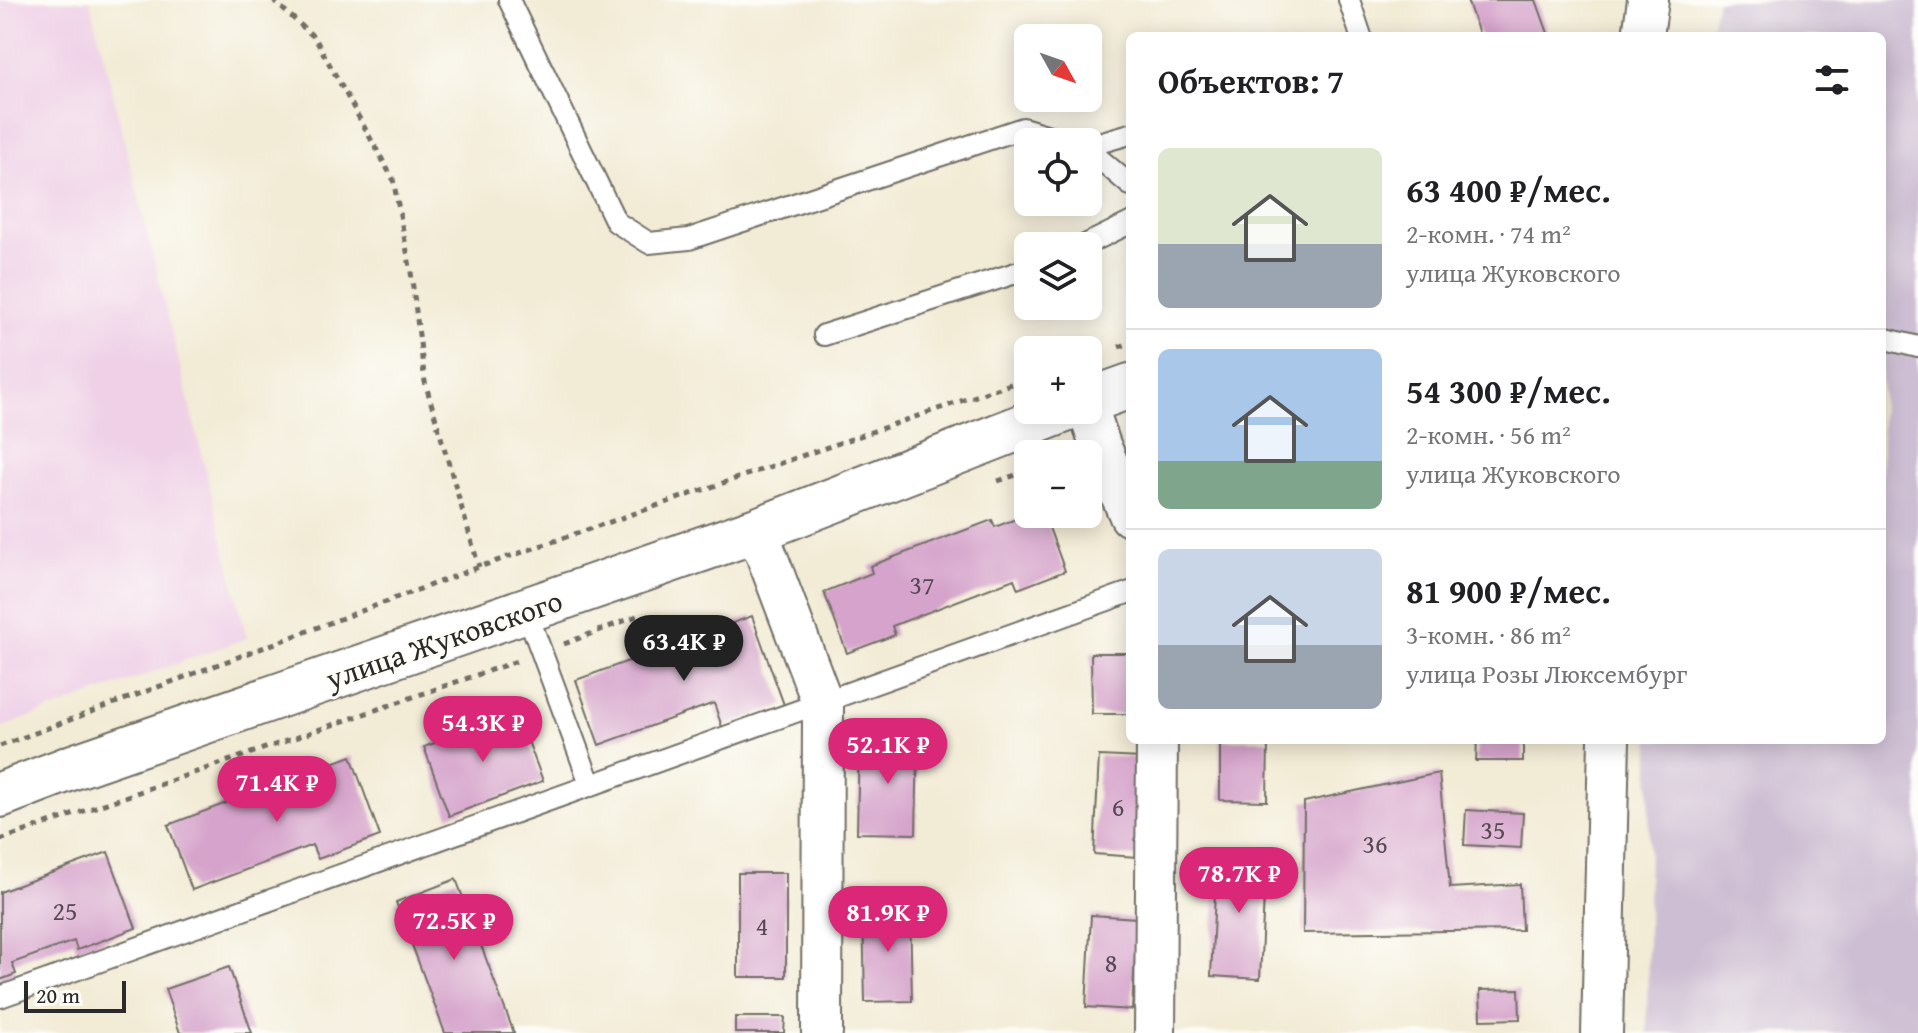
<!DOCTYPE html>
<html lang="ru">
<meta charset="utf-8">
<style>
:root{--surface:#fff;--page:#f6f6f6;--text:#202124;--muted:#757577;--line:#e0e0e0;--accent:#db2777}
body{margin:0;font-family:"Gentium Book Plus",serif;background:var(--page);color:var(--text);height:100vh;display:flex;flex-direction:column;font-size:30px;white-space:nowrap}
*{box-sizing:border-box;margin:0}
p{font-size:26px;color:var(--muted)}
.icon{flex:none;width:44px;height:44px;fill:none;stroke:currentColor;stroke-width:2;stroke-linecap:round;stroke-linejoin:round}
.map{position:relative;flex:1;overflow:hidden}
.details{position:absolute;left:1126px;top:32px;width:760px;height:712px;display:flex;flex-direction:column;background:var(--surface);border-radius:12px;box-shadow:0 4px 20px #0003}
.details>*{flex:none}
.needle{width:52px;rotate:130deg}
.controls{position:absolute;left:1014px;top:24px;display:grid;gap:16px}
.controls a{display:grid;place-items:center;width:88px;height:88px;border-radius:12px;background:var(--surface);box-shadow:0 4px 20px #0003;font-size:40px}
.scale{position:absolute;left:24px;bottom:20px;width:102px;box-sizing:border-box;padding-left:8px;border:4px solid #2b2b2b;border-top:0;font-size:22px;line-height:28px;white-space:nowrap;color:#2b2b2b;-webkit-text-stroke:6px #fdfcf7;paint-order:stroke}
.price{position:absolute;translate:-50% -68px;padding:0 18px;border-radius:28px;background:var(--accent);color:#fff;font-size:26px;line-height:52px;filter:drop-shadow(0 2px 4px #0008)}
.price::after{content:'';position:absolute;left:50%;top:48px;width:24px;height:18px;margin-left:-12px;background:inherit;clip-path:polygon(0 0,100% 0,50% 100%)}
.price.on{background:#222;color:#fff}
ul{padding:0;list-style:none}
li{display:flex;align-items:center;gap:24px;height:200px;padding:0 32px}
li+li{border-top:2px solid var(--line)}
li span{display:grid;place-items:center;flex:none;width:224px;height:160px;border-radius:12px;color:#555}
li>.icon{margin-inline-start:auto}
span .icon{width:96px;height:96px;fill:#fffc;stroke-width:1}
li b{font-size:34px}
h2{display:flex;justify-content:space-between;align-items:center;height:96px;padding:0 32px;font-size:34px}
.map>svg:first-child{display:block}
.built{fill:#efd0e7}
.industrial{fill:#cdbed3}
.building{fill:#d5a3cb}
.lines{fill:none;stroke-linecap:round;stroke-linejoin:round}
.service-casing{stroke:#716e66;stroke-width:24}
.minor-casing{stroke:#716e66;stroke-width:44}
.tertiary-casing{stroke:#716e66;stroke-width:48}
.path{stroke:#716e66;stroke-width:5;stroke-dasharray:6 6;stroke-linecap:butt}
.service{stroke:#fff;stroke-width:20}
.minor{stroke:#fff;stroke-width:40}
.tertiary{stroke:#fff;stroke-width:44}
.labels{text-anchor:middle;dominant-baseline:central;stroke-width:6;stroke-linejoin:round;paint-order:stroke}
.number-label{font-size:26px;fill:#564953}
.street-label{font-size:30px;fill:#2b2b2b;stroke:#fdfcf7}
</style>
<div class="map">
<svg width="1918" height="1033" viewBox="0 0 1918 1033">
<rect width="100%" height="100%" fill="#fdfcf7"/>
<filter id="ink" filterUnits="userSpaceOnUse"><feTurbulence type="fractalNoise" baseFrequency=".0125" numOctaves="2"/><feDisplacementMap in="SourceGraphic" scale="16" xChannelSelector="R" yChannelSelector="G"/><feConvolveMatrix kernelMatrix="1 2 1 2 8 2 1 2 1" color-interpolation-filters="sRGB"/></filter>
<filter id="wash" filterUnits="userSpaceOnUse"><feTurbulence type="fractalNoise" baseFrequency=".006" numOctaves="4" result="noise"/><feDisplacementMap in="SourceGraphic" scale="32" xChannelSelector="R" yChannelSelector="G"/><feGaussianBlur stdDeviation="1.8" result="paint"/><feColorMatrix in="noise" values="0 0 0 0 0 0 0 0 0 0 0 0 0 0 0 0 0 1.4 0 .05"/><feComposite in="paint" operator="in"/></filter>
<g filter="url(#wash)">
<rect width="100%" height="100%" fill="#f2ebd5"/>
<path class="built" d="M0,0L90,1L247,638L0,728Z"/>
<path class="industrial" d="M1717,0H1918V1033H1647L1650,740H1882V36H1709Z"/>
<g id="blocks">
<path class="building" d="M1467,0H1536L1549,36H1480Z
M1029,514H1044L1065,571L1018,589L1014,579L892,626L895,635L847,653L824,592L872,573L870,566L992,520L995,527Z
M752,616L784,705L722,727L714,703L599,745L576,680Z
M1091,653H1130V714H1092Z
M517,712L543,781L449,816L424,747Z
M859,739L918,740L916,834L857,833Z
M1220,740H1268L1267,801L1220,800Z
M1477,740H1523V761H1476Z
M351,756L380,836L318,859L312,845L192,890L168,825Z
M1099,756L1143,758L1137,857L1094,854Z
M1439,773L1450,888L1520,884L1522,930L1303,933L1304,802Z
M1466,810L1523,813L1521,848L1464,845Z
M1217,851L1266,853L1260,979L1211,976Z
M108,852L136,928L77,950L74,941L12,963L16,974L0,980V892Z
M738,873H786V977H738Z
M456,879L514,1033H445L396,902Z
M910,906L912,1001L865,1002L863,907Z
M1091,915L1137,918L1132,1010L1086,1007Z
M229,967L252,1033H180L165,989Z
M1519,989L1520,1019L1481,1020L1480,990Z
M735,1017H785L784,1033H735Z"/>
</g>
</g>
<g filter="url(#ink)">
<use href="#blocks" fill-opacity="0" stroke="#716e66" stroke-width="2"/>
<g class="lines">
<defs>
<path id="service" d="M509,0L616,222L649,243L689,239L1023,128L1069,142
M1349,0L1361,36
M1088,146L1130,134
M1088,149L1130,185
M1083,246L1130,223
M824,335L1028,269
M1882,338L1918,347
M526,610L591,786
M0,997L1130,592"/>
<path id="minor" d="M1643,36L1648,0
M1088,409L1100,445L1130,516
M757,530L823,704L822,1033
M1155,1033L1157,740
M1602,1033L1609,740"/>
<path id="tertiary" d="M1088,401L1130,386
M0,795L73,767L757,530L1065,410"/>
</defs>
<use href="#service" class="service-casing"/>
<use href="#minor" class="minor-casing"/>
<use href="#tertiary" class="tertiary-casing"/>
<path class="path" d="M273,0L315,38L393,179L411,272L425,382L479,567
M1119,347L1130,343
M998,481L1028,471
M564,644L637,616
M0,746L479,567L1028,378
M0,840L517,661"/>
<use href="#service" class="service"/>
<use href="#minor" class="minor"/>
<use href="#tertiary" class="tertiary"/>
</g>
</g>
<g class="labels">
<g class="number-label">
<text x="922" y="584">37</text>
<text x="1118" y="806">6</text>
<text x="1493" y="829">35</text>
<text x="1375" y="843">36</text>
<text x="65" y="910">25</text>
<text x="762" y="925">4</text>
<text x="1111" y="962">8</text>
</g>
<g class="street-label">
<text transform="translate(444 639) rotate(-19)">улица Жуковского</text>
</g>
</g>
</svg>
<div class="controls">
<a><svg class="needle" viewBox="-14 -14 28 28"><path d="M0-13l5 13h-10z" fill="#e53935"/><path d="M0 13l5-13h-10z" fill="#757577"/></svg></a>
<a><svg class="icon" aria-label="locate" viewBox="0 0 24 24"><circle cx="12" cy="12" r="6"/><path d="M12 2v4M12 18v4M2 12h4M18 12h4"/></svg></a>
<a><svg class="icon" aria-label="layers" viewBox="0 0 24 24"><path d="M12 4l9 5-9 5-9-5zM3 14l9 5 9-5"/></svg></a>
<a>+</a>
<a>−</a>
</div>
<div class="scale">20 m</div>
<b class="price on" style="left:684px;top:683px">63.4K ₽</b>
<b class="price" style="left:483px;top:764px">54.3K ₽</b>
<b class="price" style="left:888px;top:786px">52.1K ₽</b>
<b class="price" style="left:277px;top:824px">71.4K ₽</b>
<b class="price" style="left:1239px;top:915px">78.7K ₽</b>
<b class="price" style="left:888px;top:954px">81.9K ₽</b>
<b class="price" style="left:454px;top:962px">72.5K ₽</b>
<section class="details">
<h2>Объектов: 7<svg class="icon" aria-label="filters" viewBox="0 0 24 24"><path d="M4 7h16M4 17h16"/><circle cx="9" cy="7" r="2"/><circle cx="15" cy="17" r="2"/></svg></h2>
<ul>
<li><span style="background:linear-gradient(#dfe7d0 60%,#9aa5b1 0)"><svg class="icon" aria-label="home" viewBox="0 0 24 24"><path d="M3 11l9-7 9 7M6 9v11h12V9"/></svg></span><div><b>63 400 ₽/мес.</b><p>2-комн. · 74 m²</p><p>улица Жуковского</p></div></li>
<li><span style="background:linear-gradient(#a9c7e8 70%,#7fa58c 0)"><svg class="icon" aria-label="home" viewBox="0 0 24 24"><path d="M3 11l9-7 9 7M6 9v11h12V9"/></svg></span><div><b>54 300 ₽/мес.</b><p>2-комн. · 56 m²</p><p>улица Жуковского</p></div></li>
<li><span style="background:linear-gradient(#c9d6e8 60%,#9aa5b1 0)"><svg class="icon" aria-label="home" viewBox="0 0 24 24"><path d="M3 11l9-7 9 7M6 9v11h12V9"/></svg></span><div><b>81 900 ₽/мес.</b><p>3-комн. · 86 m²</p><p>улица Розы Люксембург</p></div></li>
</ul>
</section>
</div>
